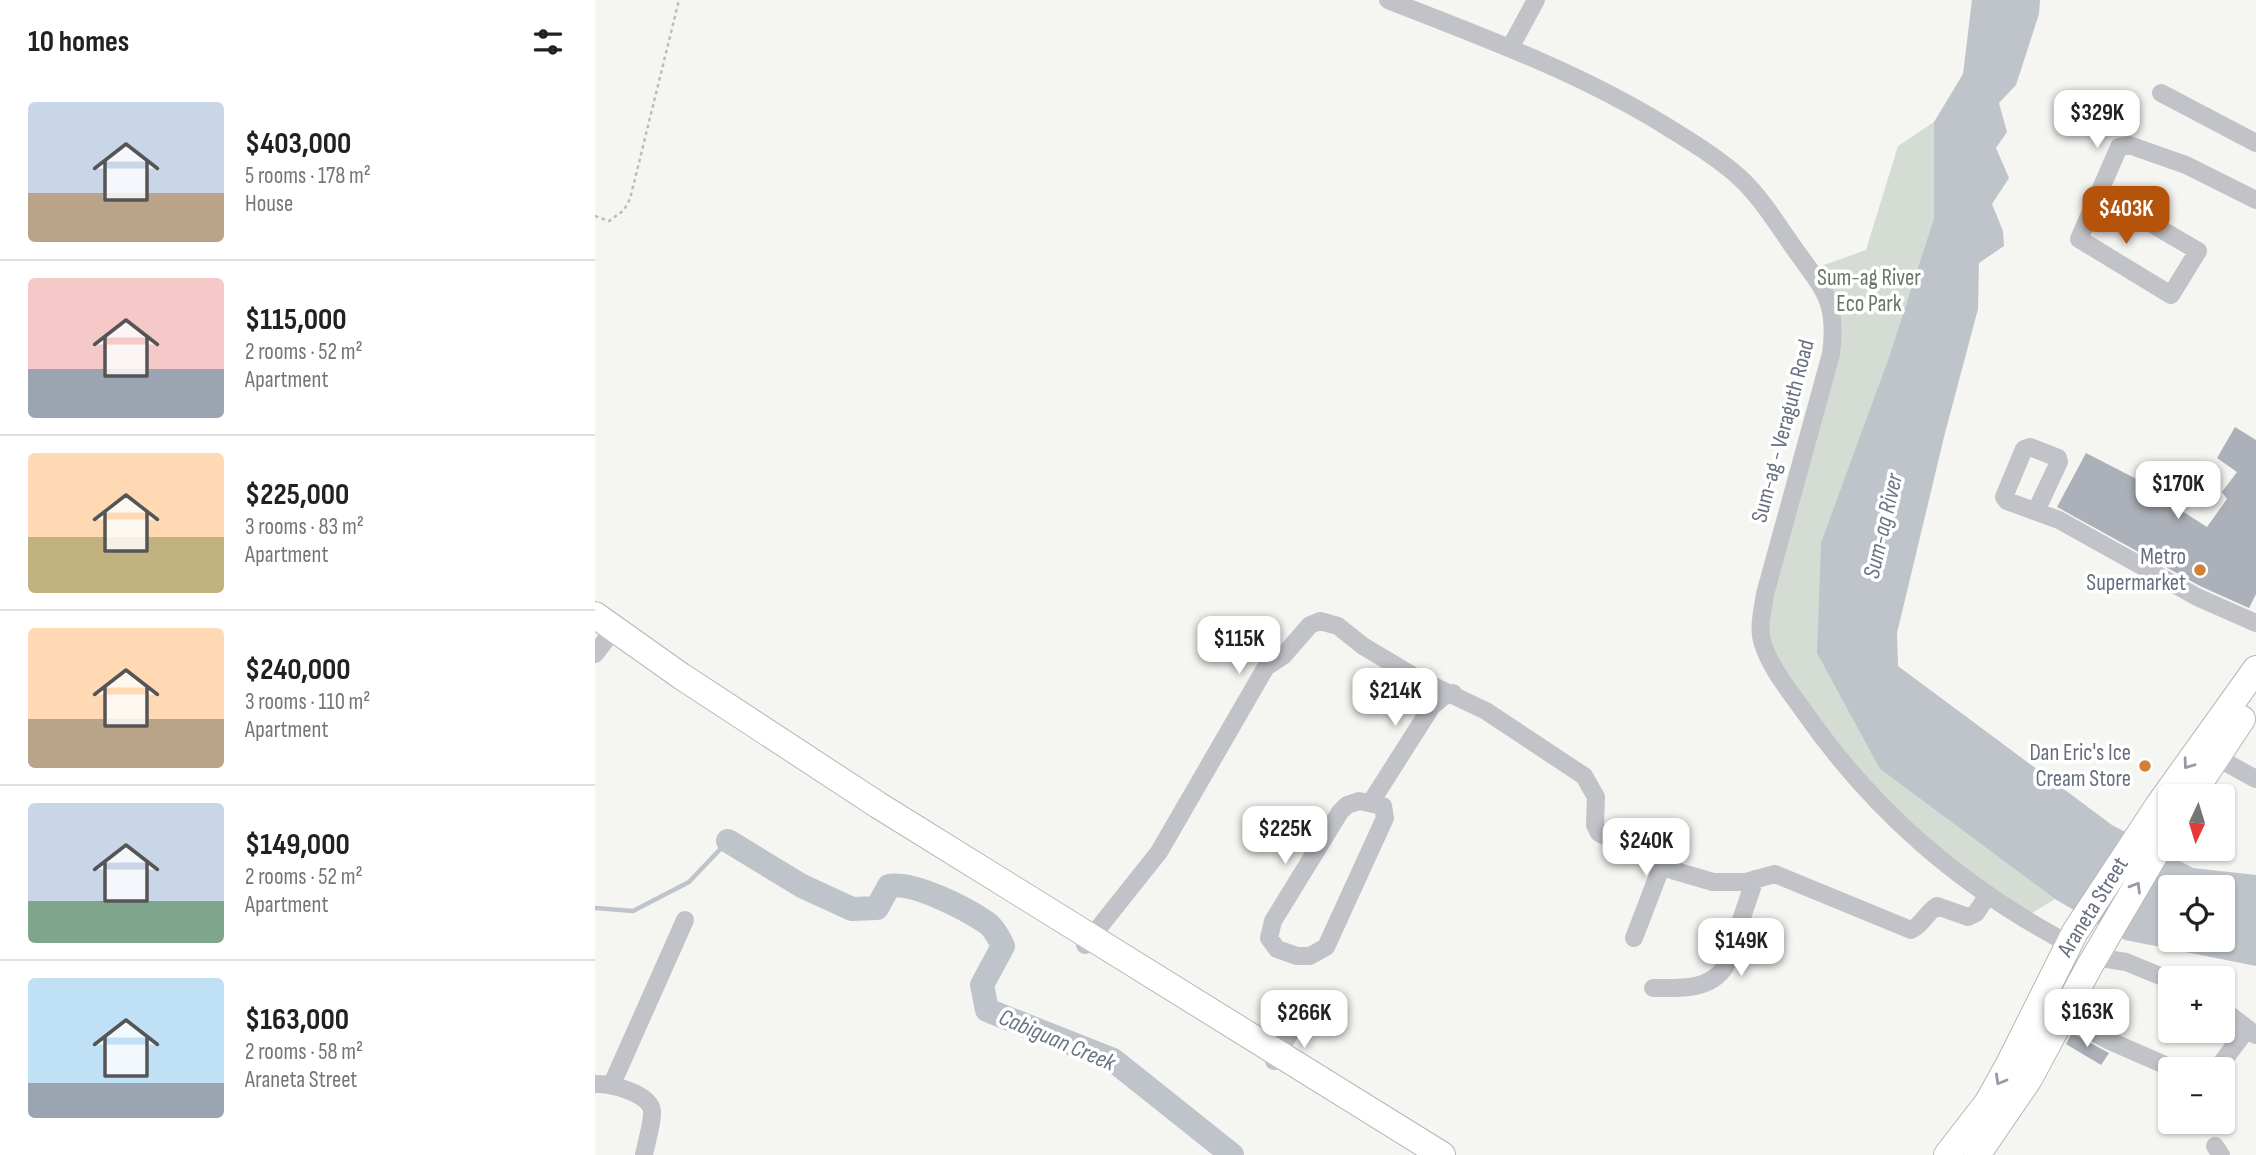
<!DOCTYPE html>
<meta charset="utf-8">
<style>
:root{--surface:#fff;--page:#f6f6f6;--text:#202124;--muted:#757577;--line:#e0e0e0;--accent:#b45309}
body{margin:0;font-family:"Sofia Sans Condensed",sans-serif;background:var(--page);color:var(--text);height:100vh;display:flex;flex-direction:column;font-size:26px;white-space:nowrap}
*{box-sizing:border-box;margin:0}
p{font-size:23px;color:var(--muted)}
.icon{flex:none;width:38px;height:38px;fill:none;stroke:currentColor;stroke-width:2;stroke-linecap:round;stroke-linejoin:round}
.map{position:relative;flex:1;overflow:hidden}
.sheet{display:flex;flex-direction:column;background:var(--surface);width:595px}
.sheet>*{flex:none}
.needle{width:46px;rotate:184deg}
.controls{position:absolute;left:1563px;top:784px;display:grid;gap:14px}
.controls a{display:grid;place-items:center;width:77px;height:77px;border-radius:7px;background:var(--surface);box-shadow:0 2px 5px #0004;font-size:35px}
.price{position:absolute;translate:-50% -60px;padding:0 16px;border-radius:14px;background:#fff;color:#222;font-size:23px;line-height:46px;filter:drop-shadow(0 2px 4px #0008)}
.price::after{content:'';position:absolute;left:50%;top:42px;width:21px;height:16px;margin-left:-10px;background:inherit;clip-path:polygon(0 0,100% 0,50% 100%)}
.price.selected{background:var(--accent);color:#fff}
ul{padding:0;list-style:none}
li{display:flex;align-items:center;gap:21px;height:175px;padding:0 28px}
li+li{border-top:2px solid var(--line)}
li span{display:grid;place-items:center;flex:none;width:196px;height:140px;border-radius:7px;color:#555}
li>.icon{margin-inline-start:auto}
span .icon{width:84px;height:84px;fill:#fffc;stroke-width:1}
li b{font-size:30px}
h2{display:flex;justify-content:space-between;align-items:center;height:84px;padding:0 28px;font-size:30px}
main{display:flex;flex:1;min-height:0}
.map>svg:first-child{display:block}
.green{fill:#d5dcd4}
.water{fill:#bfc4cb;fill-rule:evenodd}
.lines{fill:none;stroke-linecap:round;stroke-linejoin:round}
.stream{stroke:#bfc4cb;stroke-width:4.5}
.river{stroke:#bfc4cb;stroke-width:24}
.building{fill:#acb0b8}
.highway-casing{stroke:#b4b6ba;stroke-width:28}
.path{stroke:#bbbcbf;stroke-width:2.5;stroke-dasharray:3.5 3.5;stroke-linecap:butt}
.minor{stroke:#c1c3c8;stroke-width:18}
.highway{stroke:#fff;stroke-width:26}
.oneway{stroke:#959aa7}
.poi-dot{fill:#d28036;stroke:#fff;stroke-width:2.5}
.labels{text-anchor:middle;dominant-baseline:central;stroke-width:7;stroke-linejoin:round;paint-order:stroke}
.park-label{font-size:23px;fill:#667866;stroke:#fff}
.street-label{font-size:23px;fill:#676f81;stroke:#fff}
.poi-label{font-size:23px;fill:#676f81;stroke:#fff;text-anchor:end}
.water-label{font-size:24px;font-style:italic;fill:#697684;stroke:#fff}
</style>
<main>
<section class="sheet">
<h2>10 homes<svg class="icon" aria-label="filters" viewBox="0 0 24 24"><path d="M4 7h16M4 17h16"/><circle cx="9" cy="7" r="2"/><circle cx="15" cy="17" r="2"/></svg></h2>
<ul>
<li><span style="background:linear-gradient(#c9d6e8 65%,#b9a48a 0)"><svg class="icon" aria-label="home" viewBox="0 0 24 24"><path d="M3 11l9-7 9 7M6 9v11h12V9"/></svg></span><div><b>$403,000</b><p>5 rooms · 178 m²</p><p>House</p></div></li>
<li><span style="background:linear-gradient(#f6c9c9 65%,#9aa5b1 0)"><svg class="icon" aria-label="home" viewBox="0 0 24 24"><path d="M3 11l9-7 9 7M6 9v11h12V9"/></svg></span><div><b>$115,000</b><p>2 rooms · 52 m²</p><p>Apartment</p></div></li>
<li><span style="background:linear-gradient(#ffd9b3 60%,#c2b280 0)"><svg class="icon" aria-label="home" viewBox="0 0 24 24"><path d="M3 11l9-7 9 7M6 9v11h12V9"/></svg></span><div><b>$225,000</b><p>3 rooms · 83 m²</p><p>Apartment</p></div></li>
<li><span style="background:linear-gradient(#ffd9b3 65%,#b9a48a 0)"><svg class="icon" aria-label="home" viewBox="0 0 24 24"><path d="M3 11l9-7 9 7M6 9v11h12V9"/></svg></span><div><b>$240,000</b><p>3 rooms · 110 m²</p><p>Apartment</p></div></li>
<li><span style="background:linear-gradient(#c9d6e8 70%,#7fa58c 0)"><svg class="icon" aria-label="home" viewBox="0 0 24 24"><path d="M3 11l9-7 9 7M6 9v11h12V9"/></svg></span><div><b>$149,000</b><p>2 rooms · 52 m²</p><p>Apartment</p></div></li>
<li><span style="background:linear-gradient(#bfe0f5 75%,#9aa5b1 0)"><svg class="icon" aria-label="home" viewBox="0 0 24 24"><path d="M3 11l9-7 9 7M6 9v11h12V9"/></svg></span><div><b>$163,000</b><p>2 rooms · 58 m²</p><p>Araneta Street</p></div></li>
</ul>
</section>
<div class="map">
<svg width="1661" height="1155" viewBox="0 0 1661 1155">
<rect width="100%" height="100%" fill="#f5f5f2"/>
<path class="green" d="M1339,122V218L1293,360L1285,769L1460,899L1427,919L1327,844L1186,679L1166,621L1239,333L1215,270L1271,250L1303,146Z"/>
<path class="water" d="M1377,0H1445L1444,14L1421,85L1404,103L1412,132L1401,148L1414,178L1397,204L1408,231L1409,246L1384,263L1383,309L1350,433L1302,633L1303,666L1517,825L1598,868L1661,875V966L1530,940L1460,899L1285,769L1222,653L1226,543L1293,360L1339,218V122L1368,74ZM1575,887H1628V940H1575Z"/>
<g class="lines">
<path class="stream" d="M0,908L38,911L94,882L133,841"/>
<path class="river" d="M133,841L207,886L257,909L282,908L294,886C318,881 372,909 392,923C399,928 404,938 408,946L387,985L392,1010L518,1060L637,1155"/>
</g>
<path class="building" d="M1640,427L1661,440V594L1654,608L1607,587L1462,507L1491,453L1590,504L1587,511L1612,527L1632,499L1627,492L1642,472L1622,458Z
M1477,1033L1514,1053L1506,1065L1471,1044Z"/>
<g class="lines">
<defs>
<path id="highway" d="M0,615L86,676L283,805L847,1155
M1596,796L1647,719
M1352,1155L1393,1102L1414,1064L1480,932L1565,803L1661,669
M1382,1155L1434,1079L1494,967L1575,829"/>
</defs>
<use href="#highway" class="highway-casing"/>
<path class="path" d="M0,216L14,221L29,210L35,199L84,0"/>
<path class="minor" d="M793,0C890,38 986,73 1074,128C1098,143 1123,158 1144,177C1166,197 1182,224 1199,248C1229,290 1243,301 1236,354L1170,594C1168,609 1163,626 1167,641C1174,666 1193,689 1208,710C1278,811 1365,886 1474,944
M915,48L941,0
M1566,93L1661,143
M1504,193L1484,239L1576,295L1603,251L1504,193L1524,147L1534,145L1591,165L1661,200
M1441,511L1464,462L1463,458L1435,447L1429,449L1409,497L1412,501L1464,520L1602,597L1661,623
M0,654L19,629
M1621,757L1661,779
M764,801L788,806L790,818L731,947L715,956H702L682,949L674,938L678,921L745,812L752,805Z
M776,802L837,706L848,697L858,693
M1039,938L1067,865
M490,945L564,852L671,667L688,656L715,625L725,621L743,626L768,646L820,677L891,711L989,776L1001,797L1000,825L1004,833L1077,870L1118,882H1151L1180,874L1316,930C1326,926 1332,912 1342,906L1373,917L1381,913L1393,895
M1500,957L1531,962L1575,980
M1058,988C1084,988 1114,991 1130,967L1160,879
M1628,1010L1661,1035
M1468,1015L1515,1041L1579,1069
M679,1061L705,1015
M1622,1069L1652,1029
M0,1084C14,1083 55,1093 57,1111C58,1121 51,1144 49,1155
M17,1084L90,920
M1620,1146L1626,1155"/>
<use href="#highway" class="highway"/>
</g>
<defs><path id="oneway-chevron" d="M-2-3.5L2.5 0L-2 3.5" fill="none" stroke-width="1.6" stroke-linecap="round" stroke-linejoin="round" transform="scale(1.75)"/></defs>
<g class="oneway">
<use href="#oneway-chevron" transform="translate(1593 764) rotate(126)"/>
<use href="#oneway-chevron" transform="translate(1541 887) rotate(-59)"/>
<use href="#oneway-chevron" transform="translate(1405 1080) rotate(120)"/>
</g>
<g class="poi-dot">
<circle cx="1605" cy="570" r="7"/>
<circle cx="1550" cy="766" r="7"/>
</g>
<g class="labels">
<g class="park-label">
<text x="1274" y="278">Sum-ag River<tspan x="1274" dy="26">Eco Park</tspan></text>
</g>
<g class="street-label">
<text transform="translate(1188 431) rotate(-75)">Sum-ag - Veraguth Road</text>
<text transform="translate(1498 907) rotate(-58)">Araneta Street</text>
</g>
<g class="poi-label">
<text x="1591" y="557">Metro<tspan x="1591" dy="26">Supermarket</tspan></text>
<text x="1536" y="753">Dan Eric's Ice<tspan x="1536" dy="26">Cream Store</tspan></text>
</g>
<g class="water-label">
<text transform="translate(1288 526) rotate(-77)">Sum-ag River</text>
<text transform="translate(462 1040) rotate(23)">Cabiguan Creek</text>
</g>
</g>
</svg>
<div class="controls">
<a><svg class="needle" viewBox="-14 -14 28 28"><path d="M0-13l5 13h-10z" fill="#e53935"/><path d="M0 13l5-13h-10z" fill="#757577"/></svg></a>
<a><svg class="icon" aria-label="locate" viewBox="0 0 24 24"><circle cx="12" cy="12" r="6"/><path d="M12 2v4M12 18v4M2 12h4M18 12h4"/></svg></a>
<a>+</a>
<a>−</a>
</div>
<b class="price" style="left:1502px;top:150px">$329K</b>
<b class="price selected" style="left:1531px;top:246px">$403K</b>
<b class="price" style="left:1583px;top:521px">$170K</b>
<b class="price" style="left:644px;top:676px">$115K</b>
<b class="price" style="left:800px;top:728px">$214K</b>
<b class="price" style="left:690px;top:866px">$225K</b>
<b class="price" style="left:1051px;top:878px">$240K</b>
<b class="price" style="left:1146px;top:978px">$149K</b>
<b class="price" style="left:1492px;top:1049px">$163K</b>
<b class="price" style="left:709px;top:1050px">$266K</b>
</div>
</main>
